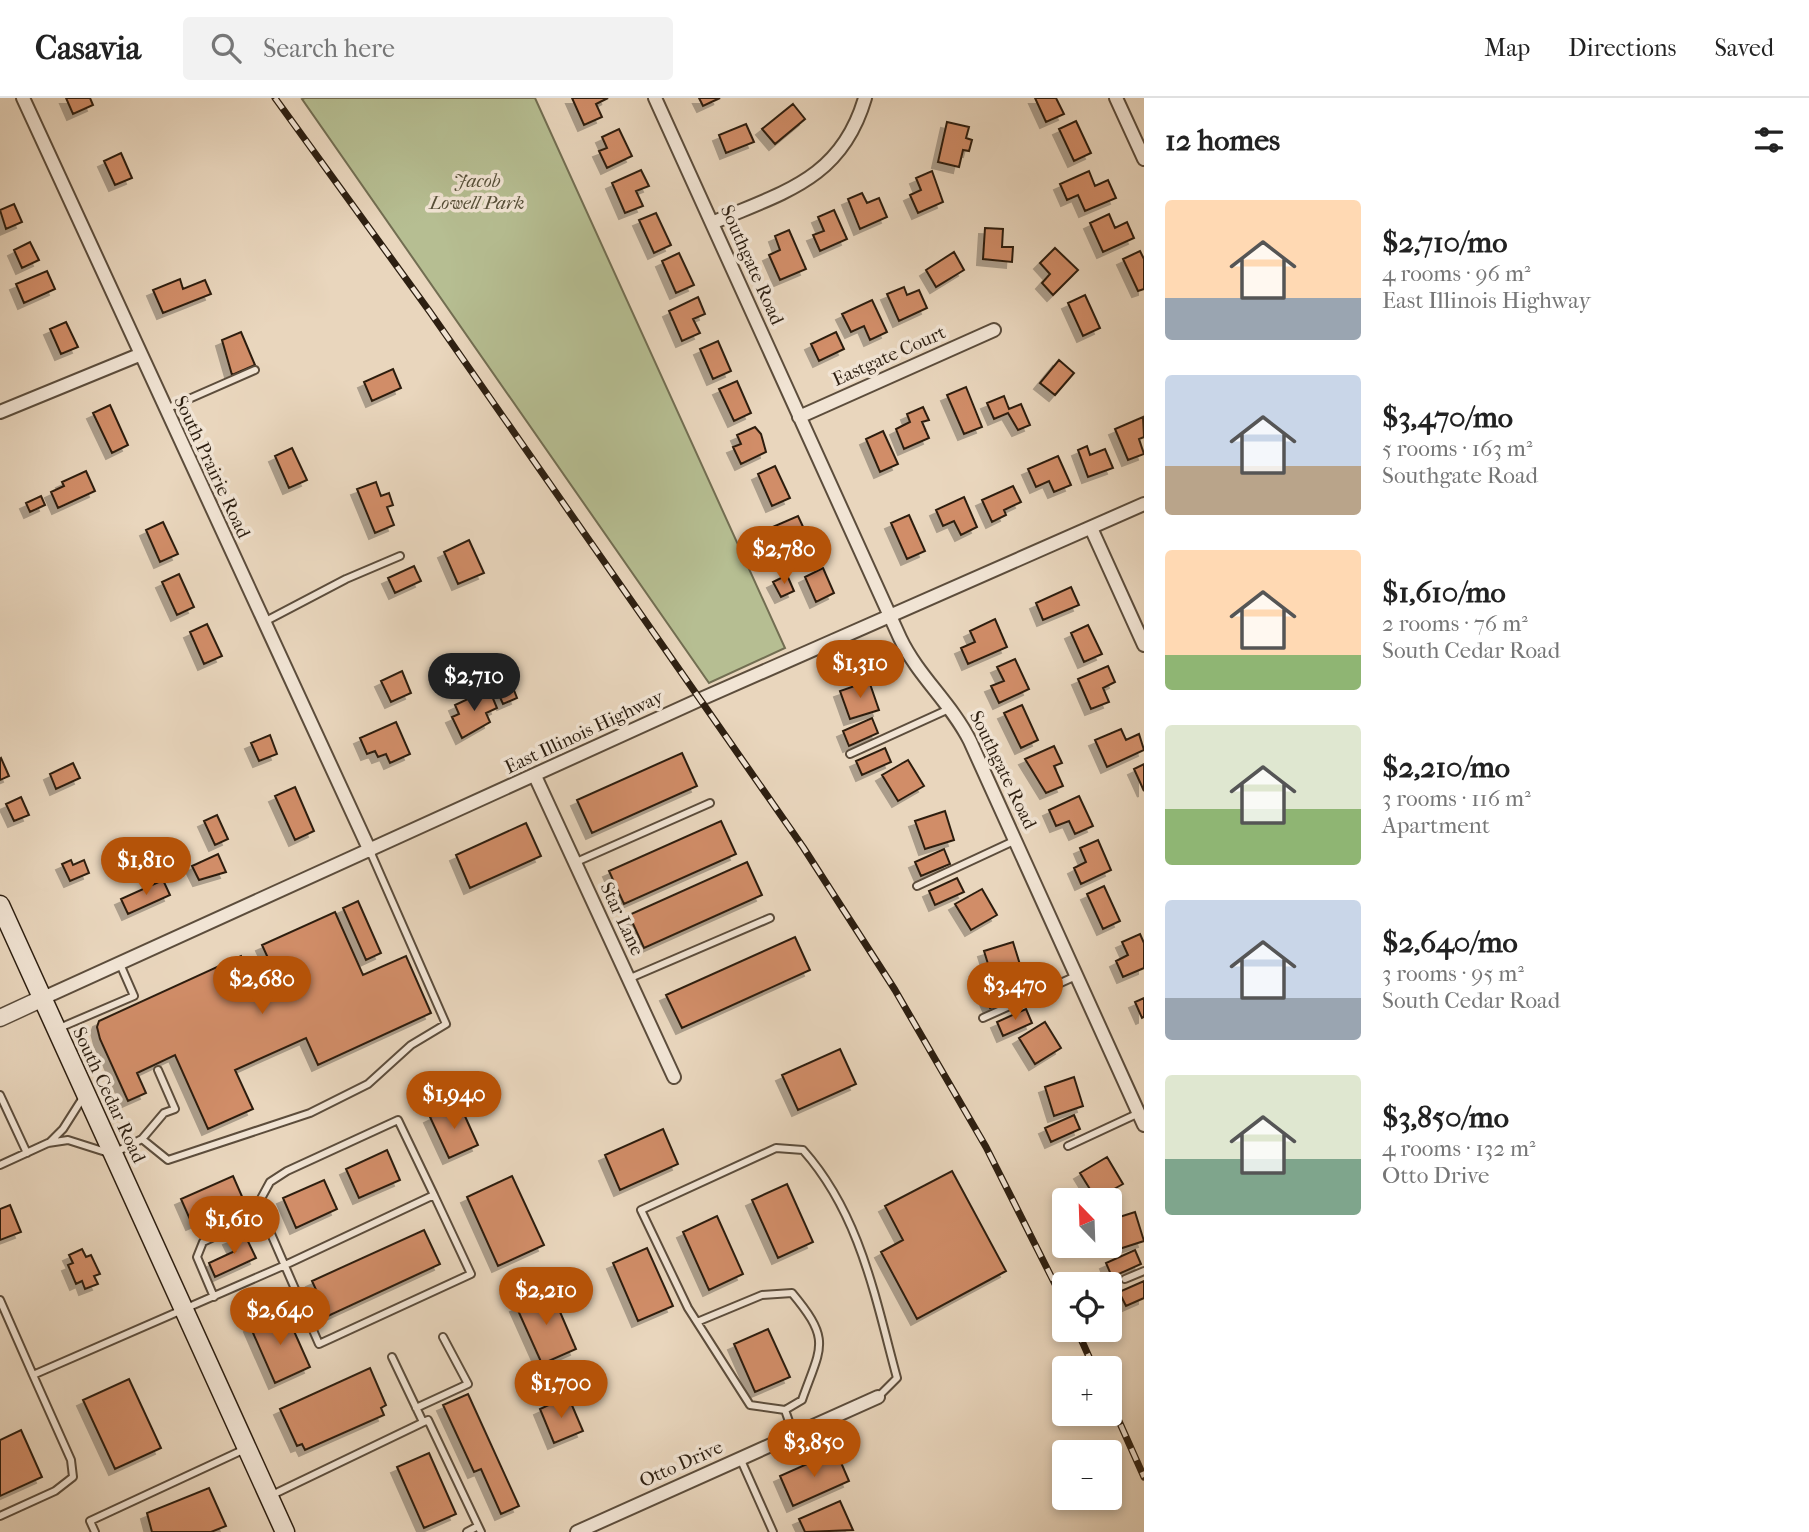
<!DOCTYPE html>
<meta charset="utf-8">
<style>
:root{--surface:#fff;--page:#f2f2f2;--text:#222;--muted:#767676;--line:#e0e0e0;--accent:#b45309}
body{margin:0;font-family:"IM FELL French Canon",serif;background:var(--page);color:var(--text);height:100vh;display:flex;flex-direction:column;font-size:26px;white-space:nowrap}
*{box-sizing:border-box;margin:0}
p{font-size:23px;color:var(--muted)}
.icon{flex:none;width:38px;height:38px;fill:none;stroke:currentColor;stroke-width:2;stroke-linecap:round;stroke-linejoin:round}
.map{position:relative;flex:1;overflow:hidden}
.details{display:flex;flex-direction:column;background:var(--surface);width:665px}
.details>*{flex:none}
.needle{width:46px;rotate:337deg}
.controls{position:absolute;left:1052px;top:1090px;display:grid;gap:14px}
.controls a{display:grid;place-items:center;width:70px;height:70px;border-radius:7px;background:var(--surface);box-shadow:0 4px 10px #0003;font-size:35px}
.price{position:absolute;translate:-50% -60px;padding:0 16px;border-radius:24px;background:var(--accent);color:#fff;font-size:23px;line-height:46px;filter:drop-shadow(0 2px 4px #0008)}
.price::after{content:'';position:absolute;left:50%;top:42px;width:21px;height:16px;margin-left:-10px;background:inherit;clip-path:polygon(0 0,100% 0,50% 100%)}
.price.active{background:#222;color:#fff}
ul{padding:0;list-style:none}
li{display:flex;align-items:center;gap:21px;height:175px;padding:0 21px}
li span{display:grid;place-items:center;flex:none;width:196px;height:140px;border-radius:7px;color:#555}
li>.icon{margin-inline-start:auto}
span .icon{width:84px;height:84px;fill:#fffc;stroke-width:1}
li b{font-size:30px}
h2{display:flex;justify-content:space-between;align-items:center;height:84px;padding:0 21px;font-size:30px}
header{display:flex;align-items:center;gap:42px;box-sizing:border-box;height:98px;padding:0 35px;background:var(--surface);border-bottom:2px solid var(--line)}
header strong{font-size:33px}
nav{display:flex;gap:38px;margin-inline-start:auto;font-size:24px}
.search{width:490px;height:63px;background:var(--page);display:flex;align-items:center;gap:18px;box-sizing:border-box;padding:0 24px;border-radius:7px;color:var(--muted);font-size:26px}
main{display:flex;flex:1;min-height:0}
.map>svg:first-child{display:block}
.green{fill:#b6be92;stroke:#726e52;stroke-width:2}
.building{fill:#d18d67;stroke:#2d1f11;stroke-width:2;filter:url(#shadow)}
.lines{fill:none;stroke-linecap:round;stroke-linejoin:round}
.service-casing{stroke:#5c4d3c;stroke-width:10}
.minor-casing{stroke:#5c4d3c;stroke-width:16}
.tertiary-casing{stroke:#5c4d3c;stroke-width:19}
.secondary-casing{stroke:#2d1f11;stroke-width:21}
.service{stroke:#f1e4d4;stroke-width:6}
.minor{stroke:#f1e4d4;stroke-width:12}
.tertiary{stroke:#f1e4d4;stroke-width:16}
.secondary{stroke:#f1e4d4;stroke-width:18}
.rail-casing{stroke:#2d1f11;stroke-width:7}
.rail{stroke:#f1e4d4;stroke-width:4.5;stroke-dasharray:13;stroke-linecap:butt}
.labels{text-anchor:middle;dominant-baseline:central;stroke-width:7;stroke-linejoin:round;paint-order:stroke}
.park-label{font-size:19px;font-style:italic;fill:#564f38;stroke:#f1e4d4}
.street-label{font-size:19px;fill:#2d1f11;stroke:#f1e4d4}
</style>
<header>
<strong>Casavia</strong>
<div class="search"><svg class="icon" aria-label="search" viewBox="0 0 24 24"><circle cx="10" cy="10" r="6"/><path d="M15 15l6 6"/></svg>Search here</div>
<nav><a>Map</a><a>Directions</a><a>Saved</a></nav>
</header>
<main>
<div class="map">
<svg width="1144" height="1434" viewBox="0 0 1144 1434">
<defs>
<filter id="shadow"><feDropShadow dx="-6" dy="6" stdDeviation="0" flood-color="#0004"/></filter>
</defs>
<rect width="100%" height="100%" fill="#e9d6bd"/>
<filter id="stains"><feTurbulence type="fractalNoise" baseFrequency=".00286" numOctaves="4"/><feColorMatrix values="0 0 0 0 .2 0 0 0 0 .09 0 0 0 0 .02 0 0 0 .5 -.17"/></filter>
<radialGradient id="worn" r=".72"><stop offset=".6" stop-color="#630" stop-opacity="0"/><stop offset="1" stop-color="#630" stop-opacity=".3"/></radialGradient>
<path class="green" d="M305,0H535L785,550L709,585L302,1Z"/>
<path class="building" d="M66,0H90L93,7L73,16Z
M572,0H608L596,6L602,19L584,27Z
M699,0H720L703,8Z
M1035,0H1056L1064,16L1046,24Z
M793,6L805,21L775,46L762,31Z
M1076,23L1091,55L1074,63L1059,31Z
M947,24L969,29L966,40L972,42L969,53L963,52L959,69L938,64Z
M746,26L754,44L726,55L719,37Z
M619,31L632,58L607,70L599,53L607,50L602,39Z
M121,55L132,80L115,87L104,63Z
M641,72L649,88L636,93L643,108L625,115L612,85Z
M932,73L943,104L918,115L910,97L921,92L916,80Z
M1089,73L1095,88L1108,82L1116,100L1085,113L1078,97L1067,102L1060,86Z
M862,95L867,105L879,100L887,119L860,131L848,101Z
M14,106L22,124L6,131L0,112Z
M834,112L847,141L820,153L813,137L824,133L818,119Z
M656,115L671,147L654,155L639,122Z
M1109,116L1115,130L1127,124L1134,140L1103,154L1090,125Z
M985,130L1003,131L1002,149H1013L1012,164L983,161Z
M789,132L806,171L780,182L769,157L780,152L775,138Z
M30,144L39,162L22,170L14,152Z
M1055,150L1078,172L1053,197L1042,185L1050,176L1040,165Z
M1140,153L1144,161V191L1138,193L1123,161Z
M954,154L964,172L936,189L926,172Z
M679,155L694,187L676,195L662,163Z
M47,173L55,191L24,205L16,186Z
M180,181L183,191L205,182L211,196L163,215L153,192Z
M904,189L907,197L919,192L927,210L899,223L887,196Z
M1085,197L1100,230L1083,238L1068,205Z
M698,199L705,216L693,221L700,235L682,243L669,213Z
M872,202L887,234L870,242L864,228L851,234L842,216Z
M66,224L78,249L61,256L50,231Z
M241,234L255,267L232,277L222,242Z
M836,234L844,251L819,263L811,246Z
M718,243L731,273L713,281L700,251Z
M1059,262L1074,275L1055,297L1040,285Z
M393,271L401,290L372,303L364,284Z
M737,283L751,315L734,323L719,291Z
M966,289L982,329L964,336L947,297Z
M1004,298L1009,311L1021,306L1030,327L1018,332L1008,315L994,321L987,305Z
M110,307L128,347L112,355L93,315Z
M923,309L929,322L922,324L929,340L904,351L896,331L910,324L907,316Z
M1143,319L1144,339L1139,341L1144,356L1128,362L1115,331Z
M755,329L761,336L766,354L741,366L733,349L741,346L737,337Z
M883,333L898,366L880,374L866,341Z
M1087,348L1090,357L1105,351L1113,370L1088,379L1078,352Z
M292,350L307,382L289,390L275,358Z
M1058,358L1071,387L1054,394L1049,383L1036,389L1028,371Z
M775,368L790,400L772,408L758,376Z
M86,373L95,393L58,410L51,394L64,388L62,384Z
M376,384L381,398L389,395L393,407L387,409L394,427L375,435L357,391Z
M1013,388L1021,404L1004,412L1006,417L992,424L982,402Z
M41,398L45,407L30,414L26,405Z
M964,399L977,429L961,437L954,423L943,428L936,412Z
M909,417L925,453L907,461L891,425Z
M798,418L805,433L792,439L797,451L771,462L759,435Z
M163,424L178,456L160,464L146,432Z
M469,442L484,475L458,486L444,454Z
M414,468L421,483L395,495L388,480Z
M823,470L834,495L816,504L805,479Z
M179,476L194,509L177,517L162,484Z
M787,477L794,493L781,499L773,484Z
M1071,489L1079,507L1043,522L1036,505Z
M995,521L1007,549L968,566L961,550L975,544L970,533Z
M207,526L222,558L204,566L190,534Z
M1088,527L1102,556L1084,564L1071,535Z
M1015,561L1029,591L999,605L991,588L1004,583L997,569Z
M1108,568L1115,584L1103,590L1109,604L1091,611L1078,581Z
M402,573L411,595L391,604L381,583Z
M510,582L517,600L503,606L495,588Z
M869,583L879,612L850,621L840,593Z
M489,591L497,610L486,615L490,624L462,640L452,619L459,616L455,607Z
M1022,607L1038,642L1021,650L1004,615Z
M872,620L878,635L849,648L843,633Z
M396,624L410,656L390,665L386,656L378,659L375,653L367,656L360,640Z
M1121,631L1126,642L1139,636L1144,652L1107,669L1095,642Z
M270,637L277,656L259,663L251,645Z
M1054,648L1062,665L1054,668L1063,688L1046,695L1025,661Z
M885,650L891,664L862,677L856,663Z
M682,655L697,688L592,735L577,702Z
M1,660L9,678L0,682V661Z
M908,662L924,688L898,703L882,677Z
M73,665L80,680L56,691L50,676Z
M1144,666V693L1134,671Z
M295,689L314,733L295,742L275,698Z
M1079,698L1093,728L1075,736L1069,723L1056,728L1049,712Z
M21,699L29,717L14,723L6,706Z
M945,713L954,742L925,751L915,723Z
M217,717L228,741L215,747L204,723Z
M721,723L736,756L624,806L609,773Z
M526,725L541,758L470,790L456,757Z
M1098,742L1111,772L1081,786L1074,770L1086,764L1080,750Z
M944,751L950,766L921,778L915,764Z
M218,756L226,774L199,782L192,768Z
M71,762L73,767L84,762L89,775L70,783L62,766Z
M747,764L762,797L644,850L629,817Z
M957,780L964,794L935,807L929,793Z
M163,782L170,797L128,816L121,801Z
M1104,788L1120,823L1103,831L1087,796Z
M982,791L997,817L971,832L955,806Z
M358,803L381,855L366,862L343,810Z
M335,814L363,877L406,858L431,915L318,967L306,940L235,972L253,1011L208,1031L175,957L137,975L146,995L128,1003L100,941L97,929L99,923L241,858L246,870L268,860L262,847Z
M1140,836L1144,845V870L1123,879L1116,863L1128,857L1122,844Z
M795,839L810,872L682,930L666,897Z
M1013,844L1022,873L993,882L984,853Z
M1013,883L1019,898L990,910L984,896Z
M1144,900V919L1142,920L1135,904Z
M1026,911L1032,925L1003,938L997,924Z
M1045,924L1061,950L1035,966L1019,940Z
M840,951L856,986L798,1012L782,977Z
M1074,979L1083,1008L1054,1018L1045,989Z
M459,1005L478,1047L449,1060L430,1019Z
M1074,1017L1080,1031L1051,1044L1045,1030Z
M663,1031L678,1066L620,1092L605,1057Z
M387,1052L400,1082L359,1100L346,1071Z
M1107,1059L1123,1086L1096,1101L1080,1075Z
M952,1073L1006,1173L917,1221L881,1154L903,1142L885,1108Z
M233,1078L244,1103L192,1126L181,1101Z
M512,1078L544,1147L498,1168L467,1099Z
M324,1082L337,1111L296,1130L283,1100Z
M787,1086L813,1144L778,1160L752,1102Z
M10,1107L21,1134L0,1142V1111Z
M1135,1114L1144,1143L1116,1152L1110,1140L1113,1138L1110,1122Z
M717,1118L743,1176L709,1192L683,1134Z
M424,1132L440,1166L328,1218L312,1183Z
M244,1135L256,1160L215,1179L209,1165L235,1153L229,1141Z
M647,1150L673,1208L638,1223L613,1165Z
M82,1151L86,1159L91,1157L100,1176L94,1178L98,1186L85,1191L82,1183L76,1186L68,1167L73,1165L69,1157Z
M1135,1152L1141,1166L1112,1179L1106,1165Z
M1144,1183V1200L1126,1208L1119,1194Z
M551,1193L576,1251L542,1266L516,1208Z
M285,1213L310,1269L275,1285L250,1228Z
M768,1231L790,1279L755,1294L734,1246Z
M370,1270L386,1307L381,1310L384,1317L305,1352L302,1346L297,1348L280,1311Z
M129,1281L161,1350L115,1371L83,1302Z
M468,1296L519,1408L501,1416L481,1371L474,1374L443,1307Z
M568,1298L583,1333L554,1345L540,1311Z
M21,1332L42,1379L0,1398V1342Z
M836,1353L849,1383L793,1408L780,1378Z
M429,1355L456,1416L424,1430L397,1369Z
M209,1390L226,1428L211,1434H152L147,1415Z
M840,1403L853,1432L805,1434L799,1421Z"/>
<g class="lines">
<defs>
<path id="service" d="M166,311L255,272
M264,524L346,481L400,458
M850,656L949,611
M574,765L710,705
M917,788L1016,742
M628,881L770,820
M983,920L1076,878
M57,931L134,898L120,866
M0,997L27,1055
M142,1041L168,1062L310,1015L368,986L411,947L446,926L370,753
M49,1045L63,1031L84,998
M1068,1048L1139,1015
M0,1067L48,1045L68,1042L112,1056L142,1041L164,1015L175,1011L158,972
M1125,1181L1144,1173
M214,1199L197,1159L203,1144L262,1116
M0,1202L33,1277
M697,1224L762,1197L792,1195C832,1243 821,1248 802,1302L785,1312
M392,1259L423,1324
M416,1310L468,1286L443,1239
M793,1335L785,1312L750,1307L688,1210L641,1112L776,1050L803,1052C860,1116 875,1199 897,1280L878,1299
M740,1360L773,1434
M270,1398L428,1322L481,1434
M0,1418L55,1393L73,1379L71,1362L33,1277L283,1168L434,1097L471,1176L319,1246L258,1106L270,1084L287,1073L398,1022L434,1097
M95,1434L90,1423L245,1351
M467,1434L478,1428"/>
<path id="minor" d="M23,0L370,753
M655,0L900,540C918,578 951,605 970,643L1144,1027
M1116,0L1144,61
M712,125C783,94 841,82 865,0
M0,314L139,257
M799,319L994,232
M1091,430L1144,547
M535,678L674,979
M41,901L701,601L1144,406
M577,1434L878,1299"/>
<path id="tertiary" d="M0,920L41,901"/>
<path id="secondary" d="M0,807L285,1434"/>
</defs>
<use href="#service" class="service-casing"/>
<use href="#minor" class="minor-casing"/>
<use href="#tertiary" class="tertiary-casing"/>
<use href="#secondary" class="secondary-casing"/>
<use href="#service" class="service"/>
<use href="#minor" class="minor"/>
<use href="#tertiary" class="tertiary"/>
<use href="#secondary" class="secondary"/>
<defs>
<path id="rail" d="M275,0L430,214L803,749L895,892L986,1049L1064,1204
M1077,1232L1094,1270
M1110,1303L1144,1379"/>
</defs>
<use href="#rail" class="rail-casing"/>
<use href="#rail" class="rail"/>
</g>
<g class="labels">
<g class="park-label">
<text x="477" y="83">Jacob<tspan x="477" dy="22">Lowell Park</tspan></text>
</g>
<g class="street-label">
<text transform="translate(752 167) rotate(66)">Southgate Road</text>
<text transform="translate(889 258) rotate(-24)">Eastgate Court</text>
<text transform="translate(212 369) rotate(65)">South Prairie Road</text>
<text transform="translate(584 634) rotate(-25)">East Illinois Highway</text>
<text transform="translate(1003 672) rotate(64)">Southgate Road</text>
<text transform="translate(622 821) rotate(65)">Star Lane</text>
<text transform="translate(109 997) rotate(65)">South Cedar Road</text>
<text transform="translate(681 1366) rotate(-24)">Otto Drive</text>
</g>
</g>
<rect width="100%" height="100%" filter="url(#stains)"/>
<rect width="100%" height="100%" fill="url(#worn)"/>
</svg>
<div class="controls">
<a><svg class="needle" viewBox="-14 -14 28 28"><path d="M0-13l5 13h-10z" fill="#e53935"/><path d="M0 13l5-13h-10z" fill="#767676"/></svg></a>
<a><svg class="icon" aria-label="locate" viewBox="0 0 24 24"><circle cx="12" cy="12" r="6"/><path d="M12 2v4M12 18v4M2 12h4M18 12h4"/></svg></a>
<a>+</a>
<a>−</a>
</div>
<b class="price" style="left:784px;top:488px">$2,780</b>
<b class="price" style="left:860px;top:602px">$1,310</b>
<b class="price active" style="left:474px;top:615px">$2,710</b>
<b class="price" style="left:146px;top:799px">$1,810</b>
<b class="price" style="left:262px;top:918px">$2,680</b>
<b class="price" style="left:1015px;top:924px">$3,470</b>
<b class="price" style="left:454px;top:1033px">$1,940</b>
<b class="price" style="left:234px;top:1158px">$1,610</b>
<b class="price" style="left:546px;top:1229px">$2,210</b>
<b class="price" style="left:280px;top:1249px">$2,640</b>
<b class="price" style="left:561px;top:1322px">$1,700</b>
<b class="price" style="left:814px;top:1381px">$3,850</b>
</div>
<section class="details">
<h2>12 homes<svg class="icon" aria-label="filters" viewBox="0 0 24 24"><path d="M4 7h16M4 17h16"/><circle cx="9" cy="7" r="2"/><circle cx="15" cy="17" r="2"/></svg></h2>
<ul>
<li><span style="background:linear-gradient(#ffd9b3 70%,#9aa5b1 0)"><svg class="icon" aria-label="home" viewBox="0 0 24 24"><path d="M3 11l9-7 9 7M6 9v11h12V9"/></svg></span><div><b>$2,710/mo</b><p>4 rooms · 96 m²</p><p>East Illinois Highway</p></div></li>
<li><span style="background:linear-gradient(#c9d6e8 65%,#b9a48a 0)"><svg class="icon" aria-label="home" viewBox="0 0 24 24"><path d="M3 11l9-7 9 7M6 9v11h12V9"/></svg></span><div><b>$3,470/mo</b><p>5 rooms · 163 m²</p><p>Southgate Road</p></div></li>
<li><span style="background:linear-gradient(#ffd9b3 75%,#8fb573 0)"><svg class="icon" aria-label="home" viewBox="0 0 24 24"><path d="M3 11l9-7 9 7M6 9v11h12V9"/></svg></span><div><b>$1,610/mo</b><p>2 rooms · 76 m²</p><p>South Cedar Road</p></div></li>
<li><span style="background:linear-gradient(#dfe7d0 60%,#8fb573 0)"><svg class="icon" aria-label="home" viewBox="0 0 24 24"><path d="M3 11l9-7 9 7M6 9v11h12V9"/></svg></span><div><b>$2,210/mo</b><p>3 rooms · 116 m²</p><p>Apartment</p></div></li>
<li><span style="background:linear-gradient(#c9d6e8 70%,#9aa5b1 0)"><svg class="icon" aria-label="home" viewBox="0 0 24 24"><path d="M3 11l9-7 9 7M6 9v11h12V9"/></svg></span><div><b>$2,640/mo</b><p>3 rooms · 95 m²</p><p>South Cedar Road</p></div></li>
<li><span style="background:linear-gradient(#dfe7d0 60%,#7fa58c 0)"><svg class="icon" aria-label="home" viewBox="0 0 24 24"><path d="M3 11l9-7 9 7M6 9v11h12V9"/></svg></span><div><b>$3,850/mo</b><p>4 rooms · 132 m²</p><p>Otto Drive</p></div></li>
</ul>
</section>
</main>
